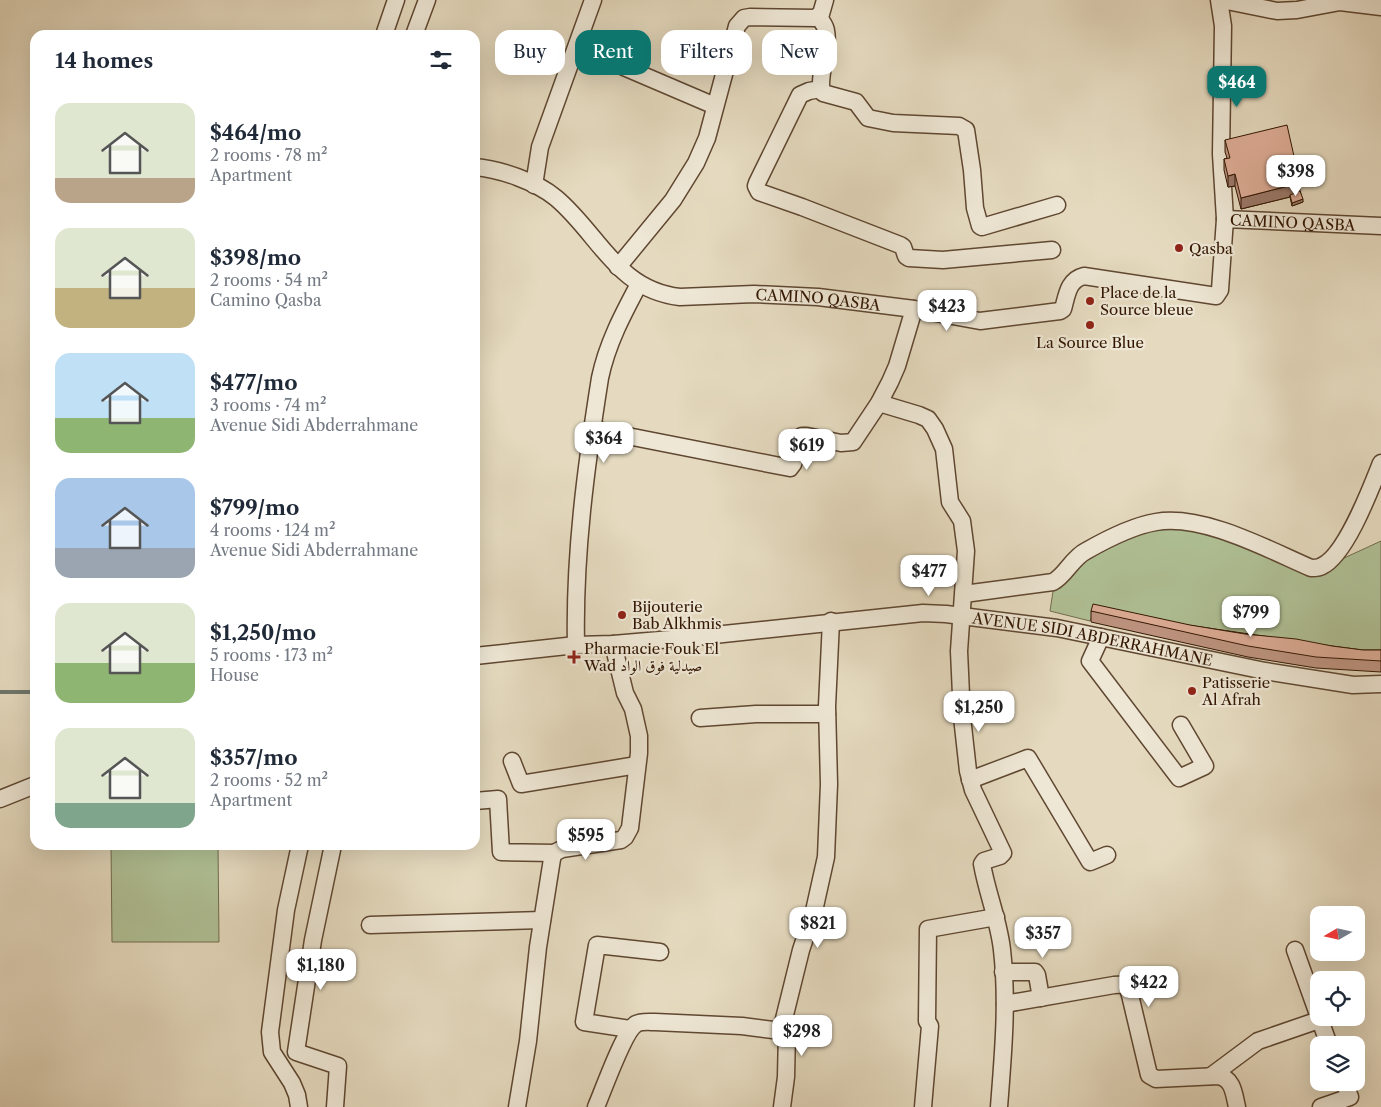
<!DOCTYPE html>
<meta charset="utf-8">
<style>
:root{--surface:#fff;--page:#f6f6f7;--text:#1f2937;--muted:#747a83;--accent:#0f766e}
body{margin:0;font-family:"Libre Caslon Text",Amiri,serif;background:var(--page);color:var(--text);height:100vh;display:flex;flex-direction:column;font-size:19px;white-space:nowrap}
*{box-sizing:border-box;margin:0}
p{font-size:16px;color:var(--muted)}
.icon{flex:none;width:28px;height:28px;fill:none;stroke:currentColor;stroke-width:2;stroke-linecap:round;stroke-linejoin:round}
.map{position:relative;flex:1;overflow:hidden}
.sheet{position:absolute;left:30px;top:30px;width:450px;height:820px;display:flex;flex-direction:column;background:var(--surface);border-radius:15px;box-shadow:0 5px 20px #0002}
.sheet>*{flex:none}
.hud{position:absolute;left:495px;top:30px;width:475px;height:45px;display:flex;gap:10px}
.needle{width:32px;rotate:261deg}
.fabs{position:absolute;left:1310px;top:906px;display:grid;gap:10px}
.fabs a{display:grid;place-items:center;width:55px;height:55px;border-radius:10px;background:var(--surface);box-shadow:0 5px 20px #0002;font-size:25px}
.price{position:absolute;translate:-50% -42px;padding:0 11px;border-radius:10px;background:#fff;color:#222;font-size:16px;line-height:32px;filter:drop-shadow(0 1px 2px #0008)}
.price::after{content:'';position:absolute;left:50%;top:30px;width:15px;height:11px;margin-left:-8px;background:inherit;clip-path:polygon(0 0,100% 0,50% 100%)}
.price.selected{background:var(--accent);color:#fff}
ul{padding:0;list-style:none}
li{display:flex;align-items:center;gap:15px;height:125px;padding:0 25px}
li span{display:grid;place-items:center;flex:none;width:140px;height:100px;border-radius:15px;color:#555}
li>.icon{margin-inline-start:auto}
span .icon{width:60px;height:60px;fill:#fffc;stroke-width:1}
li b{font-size:21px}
h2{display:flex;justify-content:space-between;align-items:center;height:60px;padding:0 25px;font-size:21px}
.chip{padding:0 18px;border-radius:15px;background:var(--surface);box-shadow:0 5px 20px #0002;font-size:18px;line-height:45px}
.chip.selected{background:var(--accent);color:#fff}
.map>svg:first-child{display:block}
.green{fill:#b0c196;stroke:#716c4c}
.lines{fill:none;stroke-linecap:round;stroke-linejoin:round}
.stream{stroke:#6f786f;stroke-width:4}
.minor-casing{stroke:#5f4731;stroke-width:19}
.minor{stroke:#eee7d5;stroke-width:16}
.wall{fill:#bf9582;stroke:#321602}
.shaded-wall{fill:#9b796a;stroke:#321602}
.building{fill:#dead97;stroke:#321602}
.poi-dot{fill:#8f2418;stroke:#eee7d5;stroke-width:2}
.labels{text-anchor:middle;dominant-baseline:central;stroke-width:4.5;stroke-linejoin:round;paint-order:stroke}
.street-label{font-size:15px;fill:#321602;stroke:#eee7d5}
.poi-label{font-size:15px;fill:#321602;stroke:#eee7d5;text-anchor:start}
</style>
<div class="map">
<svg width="1381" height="1107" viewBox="0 0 1381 1107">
<rect width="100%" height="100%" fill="#e5dabf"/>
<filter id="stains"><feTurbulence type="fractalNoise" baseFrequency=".004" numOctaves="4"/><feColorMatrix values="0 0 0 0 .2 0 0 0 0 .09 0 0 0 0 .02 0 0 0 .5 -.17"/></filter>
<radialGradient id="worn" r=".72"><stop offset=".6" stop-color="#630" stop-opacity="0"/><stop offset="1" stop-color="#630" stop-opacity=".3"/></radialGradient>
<path class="green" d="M1139,526L1198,528L1329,565L1381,541V661L1094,612L1090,621L1050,611L1054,585L1084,554Z
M111,845H218L219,942H112Z"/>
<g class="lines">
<path class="stream" d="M0,692H35"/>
<defs>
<g id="minor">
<path d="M1219,0L1223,26L1221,154L1225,219"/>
<path d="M1222,0L1277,11L1297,10L1340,2L1381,7"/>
<path d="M819,17C821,21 826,26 826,31C830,47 816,82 823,93L856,102L868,118L893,123L959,126L966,130L972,170L975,208L980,226L982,227L1057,205"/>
<path d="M384,35L396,0"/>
<path d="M414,35L427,0"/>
<path d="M577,47L715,106"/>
<path d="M821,89L809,91L800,95L757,183L756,186L759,192L802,207L900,245L903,247L906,256L909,258L943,260L1052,250"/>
<path id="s1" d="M475,167C500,169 537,182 556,198C599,234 617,290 680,297L754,294L818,297L914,309L980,321L1060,311L1063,309C1067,295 1068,280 1084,276L1216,296L1220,290L1225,219L1381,226"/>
<path d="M534,185L540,147L593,0"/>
<path d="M618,267L673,200L696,163L707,138L737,26L744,18L750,17L815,18L821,14L825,0"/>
<path d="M879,403L919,415L928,419L935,429L944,449L950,502L962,521L966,551L959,651L962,717L968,771L973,790L1003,853L1000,856L984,861L982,864C987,893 999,921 1002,950C1008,1002 1003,1055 999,1107"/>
<path d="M592,429L790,468L793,464L802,436H807L841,443L853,442L879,403L890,382L897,366L914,309"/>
<path d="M964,594L1053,582C1066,575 1072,558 1086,551C1107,539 1132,526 1156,522C1203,514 1267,549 1311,568C1315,568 1319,568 1322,566C1346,555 1371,488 1381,463"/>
<path d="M1101,637L1090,661L1179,778L1205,766L1181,725"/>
<path d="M576,645C574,555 586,466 600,378C607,344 623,314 639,284"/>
<path id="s2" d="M475,656L576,645L613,644L695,637L923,613L946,614L1057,628L1265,671L1353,685L1381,684"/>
<path d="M700,718L756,714H827"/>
<path d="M512,761L521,784L637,765"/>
<path d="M970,780L1028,758L1090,862L1107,855"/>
<path d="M0,799L35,785"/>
<path d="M475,801L498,799L501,852L554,853"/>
<path d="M333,845L313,940L296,1052L338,1066L335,1107"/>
<path d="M370,925L542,920"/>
<path d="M1295,950L1329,1045"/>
<path d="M1003,972H1035L1037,975L1041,998"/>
<path d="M1005,1004L1114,985C1124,984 1127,985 1130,995L1149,1075L1156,1079L1218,1076C1233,1078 1234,1094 1237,1107"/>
<path d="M630,1029L584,1022L597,945L660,952"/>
<path d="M781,1031L787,1032L786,1077L782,1107"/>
<path d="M1211,1076L1258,1041L1319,1020"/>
<path d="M299,1107L297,1095L292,1083L272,1052L270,1032L286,910L300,845"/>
<path d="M517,1107L528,1041L538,947L552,859L554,853L562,849L621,840L625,837L630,828L639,753V736L633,709L625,693L613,644"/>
<path d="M596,1107C603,1091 624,1031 636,1024C641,1021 649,1022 655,1022L742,1026L781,1031L801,950L814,911L826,857L829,784L827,706L831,621"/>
<path d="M923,1107L930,1026L927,1021L928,929L996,917"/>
<path d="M1321,1107L1350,1097L1344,1082"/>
</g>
</defs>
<use href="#minor" class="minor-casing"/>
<use href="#minor" class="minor"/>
</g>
<path class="wall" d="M1225,140L1300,191L1303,202L1292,206L1290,197L1241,209L1235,186L1228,187L1224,170V159L1227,158L1225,152Z
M1091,611L1332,646L1363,650H1381V672L1316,668L1248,657L1091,622Z"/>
<path class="shaded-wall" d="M1235,174V186L1228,187V176Z
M1300,183V194L1290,195V197L1241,209V198Z
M1303,199V202L1292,206V203Z"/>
<path class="building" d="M1287,125L1300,183L1241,198L1235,174L1228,176L1224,159L1230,158L1225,140Z
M1300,191L1303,199L1292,203L1290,195Z
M1093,604L1190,625L1245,634L1296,639L1332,646L1363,650H1381V661L1316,657L1248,646L1091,611Z"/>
<g class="poi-dot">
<circle cx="1179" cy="248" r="5"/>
<circle cx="1090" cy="301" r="5"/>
<circle cx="1090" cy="325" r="5"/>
<circle cx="622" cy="615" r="5"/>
<path d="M571.5 649.5h5v5h5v5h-5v5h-5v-5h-5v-5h5z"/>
<circle cx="1192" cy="691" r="5"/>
</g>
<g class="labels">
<g class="street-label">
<text stroke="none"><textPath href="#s1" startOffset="958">CAMINO QASBA</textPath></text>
<text stroke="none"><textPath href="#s1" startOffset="389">CAMINO QASBA</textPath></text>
<text stroke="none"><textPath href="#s2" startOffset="622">AVENUE SIDI ABDERRAHMANE</textPath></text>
</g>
<g class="poi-label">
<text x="1189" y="248">Qasba</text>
<text x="1100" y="292">Place de la<tspan x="1100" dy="17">Source bleue</tspan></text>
<text x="1090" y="342" text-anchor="middle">La Source Blue</text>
<text x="632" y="606">Bijouterie<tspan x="632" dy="17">Bab Alkhmis</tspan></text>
<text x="584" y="648">Pharmacie Fouk El<tspan x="584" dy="17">Wad صيدلية فوق الواد</tspan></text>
<text x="1202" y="682">Patisserie<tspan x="1202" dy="17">Al Afrah</tspan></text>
</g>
</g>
<rect width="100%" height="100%" filter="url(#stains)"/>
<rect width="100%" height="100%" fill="url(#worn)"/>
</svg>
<div class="fabs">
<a><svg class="needle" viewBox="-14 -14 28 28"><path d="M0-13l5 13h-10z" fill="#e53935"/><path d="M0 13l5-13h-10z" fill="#747a83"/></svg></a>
<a><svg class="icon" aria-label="locate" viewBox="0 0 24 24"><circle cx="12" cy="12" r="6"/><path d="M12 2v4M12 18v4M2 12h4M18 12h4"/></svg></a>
<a><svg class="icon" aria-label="layers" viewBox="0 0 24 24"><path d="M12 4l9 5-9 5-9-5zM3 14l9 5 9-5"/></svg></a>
</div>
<b class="price selected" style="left:1237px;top:108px">$464</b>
<b class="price" style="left:1296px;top:197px">$398</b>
<b class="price" style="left:947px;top:332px">$423</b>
<b class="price" style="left:604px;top:464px">$364</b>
<b class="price" style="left:807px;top:471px">$619</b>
<b class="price" style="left:929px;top:597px">$477</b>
<b class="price" style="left:1251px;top:638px">$799</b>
<b class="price" style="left:979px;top:733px">$1,250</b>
<b class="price" style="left:586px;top:861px">$595</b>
<b class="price" style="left:818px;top:949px">$821</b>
<b class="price" style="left:1043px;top:959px">$357</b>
<b class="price" style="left:321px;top:991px">$1,180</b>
<b class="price" style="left:1149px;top:1008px">$422</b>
<b class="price" style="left:802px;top:1057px">$298</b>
<div class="hud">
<a class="chip">Buy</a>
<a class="chip selected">Rent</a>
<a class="chip">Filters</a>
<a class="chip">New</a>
</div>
<section class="sheet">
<h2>14 homes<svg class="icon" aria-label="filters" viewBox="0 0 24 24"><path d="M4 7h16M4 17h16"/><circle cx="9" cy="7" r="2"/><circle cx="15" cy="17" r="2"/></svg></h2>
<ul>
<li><span style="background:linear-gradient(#dfe7d0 75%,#b9a48a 0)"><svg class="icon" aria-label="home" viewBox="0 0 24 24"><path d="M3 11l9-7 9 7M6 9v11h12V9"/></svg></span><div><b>$464/mo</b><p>2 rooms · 78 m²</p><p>Apartment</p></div></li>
<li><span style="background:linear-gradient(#dfe7d0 60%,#c2b280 0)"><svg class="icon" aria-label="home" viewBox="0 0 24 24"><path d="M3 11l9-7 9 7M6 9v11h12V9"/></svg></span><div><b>$398/mo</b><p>2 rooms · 54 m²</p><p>Camino Qasba</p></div></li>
<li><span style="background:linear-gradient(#bfe0f5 65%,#8fb573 0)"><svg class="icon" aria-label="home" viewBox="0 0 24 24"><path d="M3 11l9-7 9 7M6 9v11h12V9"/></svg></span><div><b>$477/mo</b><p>3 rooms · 74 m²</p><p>Avenue Sidi Abderrahmane</p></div></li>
<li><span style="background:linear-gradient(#a9c7e8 70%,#9aa5b1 0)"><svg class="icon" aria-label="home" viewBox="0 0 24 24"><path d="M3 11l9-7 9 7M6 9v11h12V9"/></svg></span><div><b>$799/mo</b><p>4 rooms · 124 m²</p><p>Avenue Sidi Abderrahmane</p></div></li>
<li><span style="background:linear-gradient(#dfe7d0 60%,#8fb573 0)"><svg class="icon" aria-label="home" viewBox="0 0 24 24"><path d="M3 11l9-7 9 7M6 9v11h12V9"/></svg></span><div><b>$1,250/mo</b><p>5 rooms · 173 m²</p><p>House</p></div></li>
<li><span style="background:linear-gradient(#dfe7d0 75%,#7fa58c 0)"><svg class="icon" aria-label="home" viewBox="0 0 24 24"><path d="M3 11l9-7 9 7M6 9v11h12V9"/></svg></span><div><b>$357/mo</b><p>2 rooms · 52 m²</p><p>Apartment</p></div></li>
</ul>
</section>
</div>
